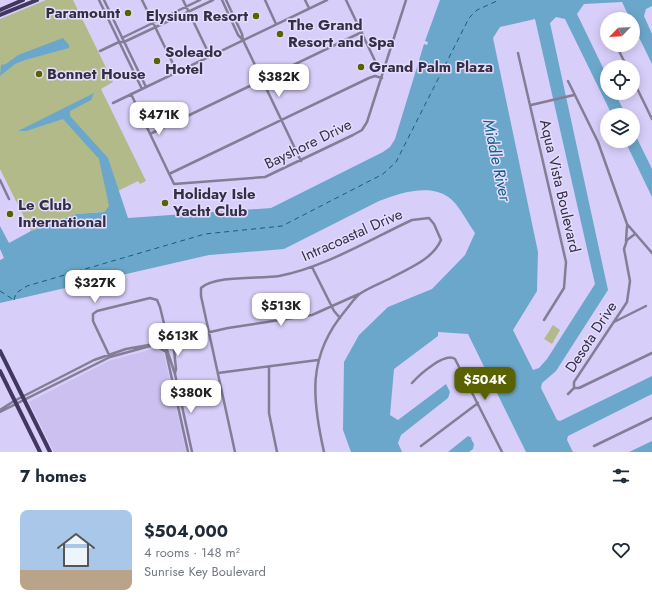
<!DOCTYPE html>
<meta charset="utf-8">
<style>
:root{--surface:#fff;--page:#f6f6f7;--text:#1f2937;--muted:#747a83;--accent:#5a6200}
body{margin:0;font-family:Jost,sans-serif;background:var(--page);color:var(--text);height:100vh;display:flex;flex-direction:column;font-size:15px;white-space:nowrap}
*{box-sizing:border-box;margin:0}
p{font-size:13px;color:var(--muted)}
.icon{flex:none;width:22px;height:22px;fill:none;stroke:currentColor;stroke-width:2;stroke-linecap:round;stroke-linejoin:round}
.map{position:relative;height:452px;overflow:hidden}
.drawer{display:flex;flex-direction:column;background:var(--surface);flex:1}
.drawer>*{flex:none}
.needle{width:26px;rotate:245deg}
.buttons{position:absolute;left:600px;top:12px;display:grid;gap:8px}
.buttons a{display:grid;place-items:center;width:40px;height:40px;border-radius:50%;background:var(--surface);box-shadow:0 2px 10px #0003;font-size:20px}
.price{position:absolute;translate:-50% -34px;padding:0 9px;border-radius:8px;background:#fff;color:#222;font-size:13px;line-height:26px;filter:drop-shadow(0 1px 2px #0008)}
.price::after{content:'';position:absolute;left:50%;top:24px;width:12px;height:9px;margin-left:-6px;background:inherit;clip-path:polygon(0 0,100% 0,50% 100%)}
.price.active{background:var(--accent);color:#fff}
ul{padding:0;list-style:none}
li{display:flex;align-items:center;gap:12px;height:100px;padding:0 20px}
li span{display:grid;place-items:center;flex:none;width:112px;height:80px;border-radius:8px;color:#555}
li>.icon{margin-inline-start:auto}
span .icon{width:48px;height:48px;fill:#fffc;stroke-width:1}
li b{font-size:17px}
h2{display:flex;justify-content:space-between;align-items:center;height:48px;padding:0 20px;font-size:17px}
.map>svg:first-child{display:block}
.built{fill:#cbc0f0}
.green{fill:#b2ba89}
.water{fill:#6ba7cb;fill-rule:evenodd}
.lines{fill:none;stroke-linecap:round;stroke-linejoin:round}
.ferry{stroke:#135e81;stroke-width:1;stroke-dasharray:5 4;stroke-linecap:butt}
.minor{stroke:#837e96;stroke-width:2.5}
.primary{stroke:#42375f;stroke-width:4}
.poi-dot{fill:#5a6200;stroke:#e4ddfe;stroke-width:1.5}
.labels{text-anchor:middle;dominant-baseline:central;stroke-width:3;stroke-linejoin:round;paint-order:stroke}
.poi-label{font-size:15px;font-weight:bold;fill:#342f44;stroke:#e4ddfe;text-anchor:start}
.street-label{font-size:15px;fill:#342f44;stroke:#e4ddfe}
.water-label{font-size:16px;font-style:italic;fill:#135e81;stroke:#e4ddfe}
</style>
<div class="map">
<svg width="652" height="452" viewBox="0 0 652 452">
<rect width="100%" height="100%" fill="#d8cefa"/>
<path class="built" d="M157,348L164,354L186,452H54L29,402L109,361Z"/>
<path class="green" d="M46,0H73L113,82L101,89L146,181L140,184L138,181L108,196L110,206L104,212L76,214L31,231L0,169V19Z
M553,325L560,330L552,344L544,339Z"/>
<path class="water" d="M440,0H652V6L646,9L644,16L652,34V64L633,25V19H630L622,2L584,4L577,14L607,76V93H615L626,115H612L565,19L556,17L550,23L608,290L556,371L542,383L541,388L557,420L560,421L652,376V394L568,436L567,440L573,452H526L468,334L438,332V336L394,369L390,415L398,420L446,384L450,392L448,398L401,435L398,443L402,452H351L343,430L344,362L359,335L388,307L432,289L465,255L475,233C468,223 461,209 452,200C433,182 400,193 379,201L284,249L209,255L0,303V260L4,258L0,249V226L9,243L31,231L76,214L104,212L109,206L99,159L63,119L26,131H18L94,93L91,100L70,111V116L108,158L128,218L271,208L383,152L390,147L395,139L424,44L427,45L428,42L425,41ZM535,19L595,284L547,359L539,368L533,370L513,330L537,291L538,252L493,38L500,27Z
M63,38L69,45V48L25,60L15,64L0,76L1,65L6,64L18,55Z
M633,130L652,169V197L625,141H633Z
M468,436L472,438L471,439L474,444L473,449L469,452H448Z
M652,441V452H629Z"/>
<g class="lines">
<path class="ferry" d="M0,291L14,300
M14,300L16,293L27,286L205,234L282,226L383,174L396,162L469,18L477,10L499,0"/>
<path class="minor" d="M99,0L142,89
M104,0L146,87
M142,0L177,72
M183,0L210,56
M222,0L238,35L243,40
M226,0L242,34L243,40L301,161
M265,0L276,24
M305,0L309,8
M346,0L377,65L385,69
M606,23L607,26
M122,38L200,0
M616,45L627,67
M100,51L119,42H124L213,0
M518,53L566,262L564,288L544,320
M633,80L652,119
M568,81L598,142L627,224L652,253
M131,94L174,184L265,177L353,135L362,130L367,122L406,0
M113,103L327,0
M531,105L574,95
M150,134L362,32
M169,174L369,78L375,76L382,78
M0,180L9,199
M626,241L627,226
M312,267L334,311L340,318
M614,322L646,306
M173,340L176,369L175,373
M156,346L166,352
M166,347V352L188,452
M110,357L93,321V314L97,311L150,298L157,300L160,307L167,336L166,347L175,374L192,452
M269,367V413L277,452
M218,373L318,360
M412,383C420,374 445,352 455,359L502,452
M574,388H579L652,353
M568,394L574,388V382L627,302L630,281L624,249L627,240L635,234
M0,410L14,401L94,360L126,349L160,343
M0,412L110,357L161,343L228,328L312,315L359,294
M421,446L478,403
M594,446L652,418
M235,452L201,296V288C215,275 260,279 279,276C323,268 371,239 412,220L429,218L434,224L441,240C432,260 409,268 391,278C381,283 370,287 361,293C355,297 350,305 345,311C307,356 312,399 324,452"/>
<path class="primary" d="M0,10L23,0
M0,15L37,0
M0,351L50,452
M0,371L40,452"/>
</g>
<g class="poi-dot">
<circle cx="128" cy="13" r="4"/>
<circle cx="256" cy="16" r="4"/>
<circle cx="280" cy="34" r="4"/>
<circle cx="157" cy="61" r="4"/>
<circle cx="361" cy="67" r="4"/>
<circle cx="39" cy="74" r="4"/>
<circle cx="165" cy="203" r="4"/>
<circle cx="10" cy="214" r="4"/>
</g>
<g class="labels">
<g class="poi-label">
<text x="120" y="13" text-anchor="end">Paramount</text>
<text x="248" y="16" text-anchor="end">Elysium Resort</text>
<text x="288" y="25">The Grand<tspan x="288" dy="17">Resort and Spa</tspan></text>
<text x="165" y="52">Soleado<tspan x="165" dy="17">Hotel</tspan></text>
<text x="369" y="67">Grand Palm Plaza</text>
<text x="47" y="74">Bonnet House</text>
<text x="173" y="194">Holiday Isle<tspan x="173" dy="17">Yacht Club</tspan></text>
<text x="18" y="205">Le Club<tspan x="18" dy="17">International</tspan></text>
</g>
<g class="street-label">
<text transform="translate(308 144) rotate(-26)">Bayshore Drive</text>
<text transform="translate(560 186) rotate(77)">Aqua Vista Boulevard</text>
<text transform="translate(352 235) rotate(-24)">Intracoastal Drive</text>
<text transform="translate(591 337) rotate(-57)">Desota Drive</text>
</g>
<g class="water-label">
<text transform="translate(497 160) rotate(78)">Middle River</text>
</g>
</g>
</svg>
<div class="buttons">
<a><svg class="needle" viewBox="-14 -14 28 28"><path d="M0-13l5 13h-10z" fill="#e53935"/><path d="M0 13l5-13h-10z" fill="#747a83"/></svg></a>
<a><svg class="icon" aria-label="locate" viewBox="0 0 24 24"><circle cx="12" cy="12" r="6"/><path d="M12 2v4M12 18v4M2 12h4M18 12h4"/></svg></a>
<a><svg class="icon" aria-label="layers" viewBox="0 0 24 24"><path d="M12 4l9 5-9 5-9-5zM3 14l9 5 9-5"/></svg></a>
</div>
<b class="price" style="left:279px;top:98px">$382K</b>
<b class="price" style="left:159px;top:136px">$471K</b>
<b class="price" style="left:95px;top:304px">$327K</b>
<b class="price" style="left:281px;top:327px">$513K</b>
<b class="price" style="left:178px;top:357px">$613K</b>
<b class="price active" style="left:485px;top:401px">$504K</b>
<b class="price" style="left:191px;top:414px">$380K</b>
</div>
<section class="drawer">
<h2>7 homes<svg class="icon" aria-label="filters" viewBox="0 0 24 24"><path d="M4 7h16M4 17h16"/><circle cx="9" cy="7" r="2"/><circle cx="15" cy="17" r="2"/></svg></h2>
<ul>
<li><span style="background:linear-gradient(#a9c7e8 75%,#b9a48a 0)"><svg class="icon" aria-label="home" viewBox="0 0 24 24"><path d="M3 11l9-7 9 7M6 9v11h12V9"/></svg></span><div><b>$504,000</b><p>4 rooms · 148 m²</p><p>Sunrise Key Boulevard</p></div><svg class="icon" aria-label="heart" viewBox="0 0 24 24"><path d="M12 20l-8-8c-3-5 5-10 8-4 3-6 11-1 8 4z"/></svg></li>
</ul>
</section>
